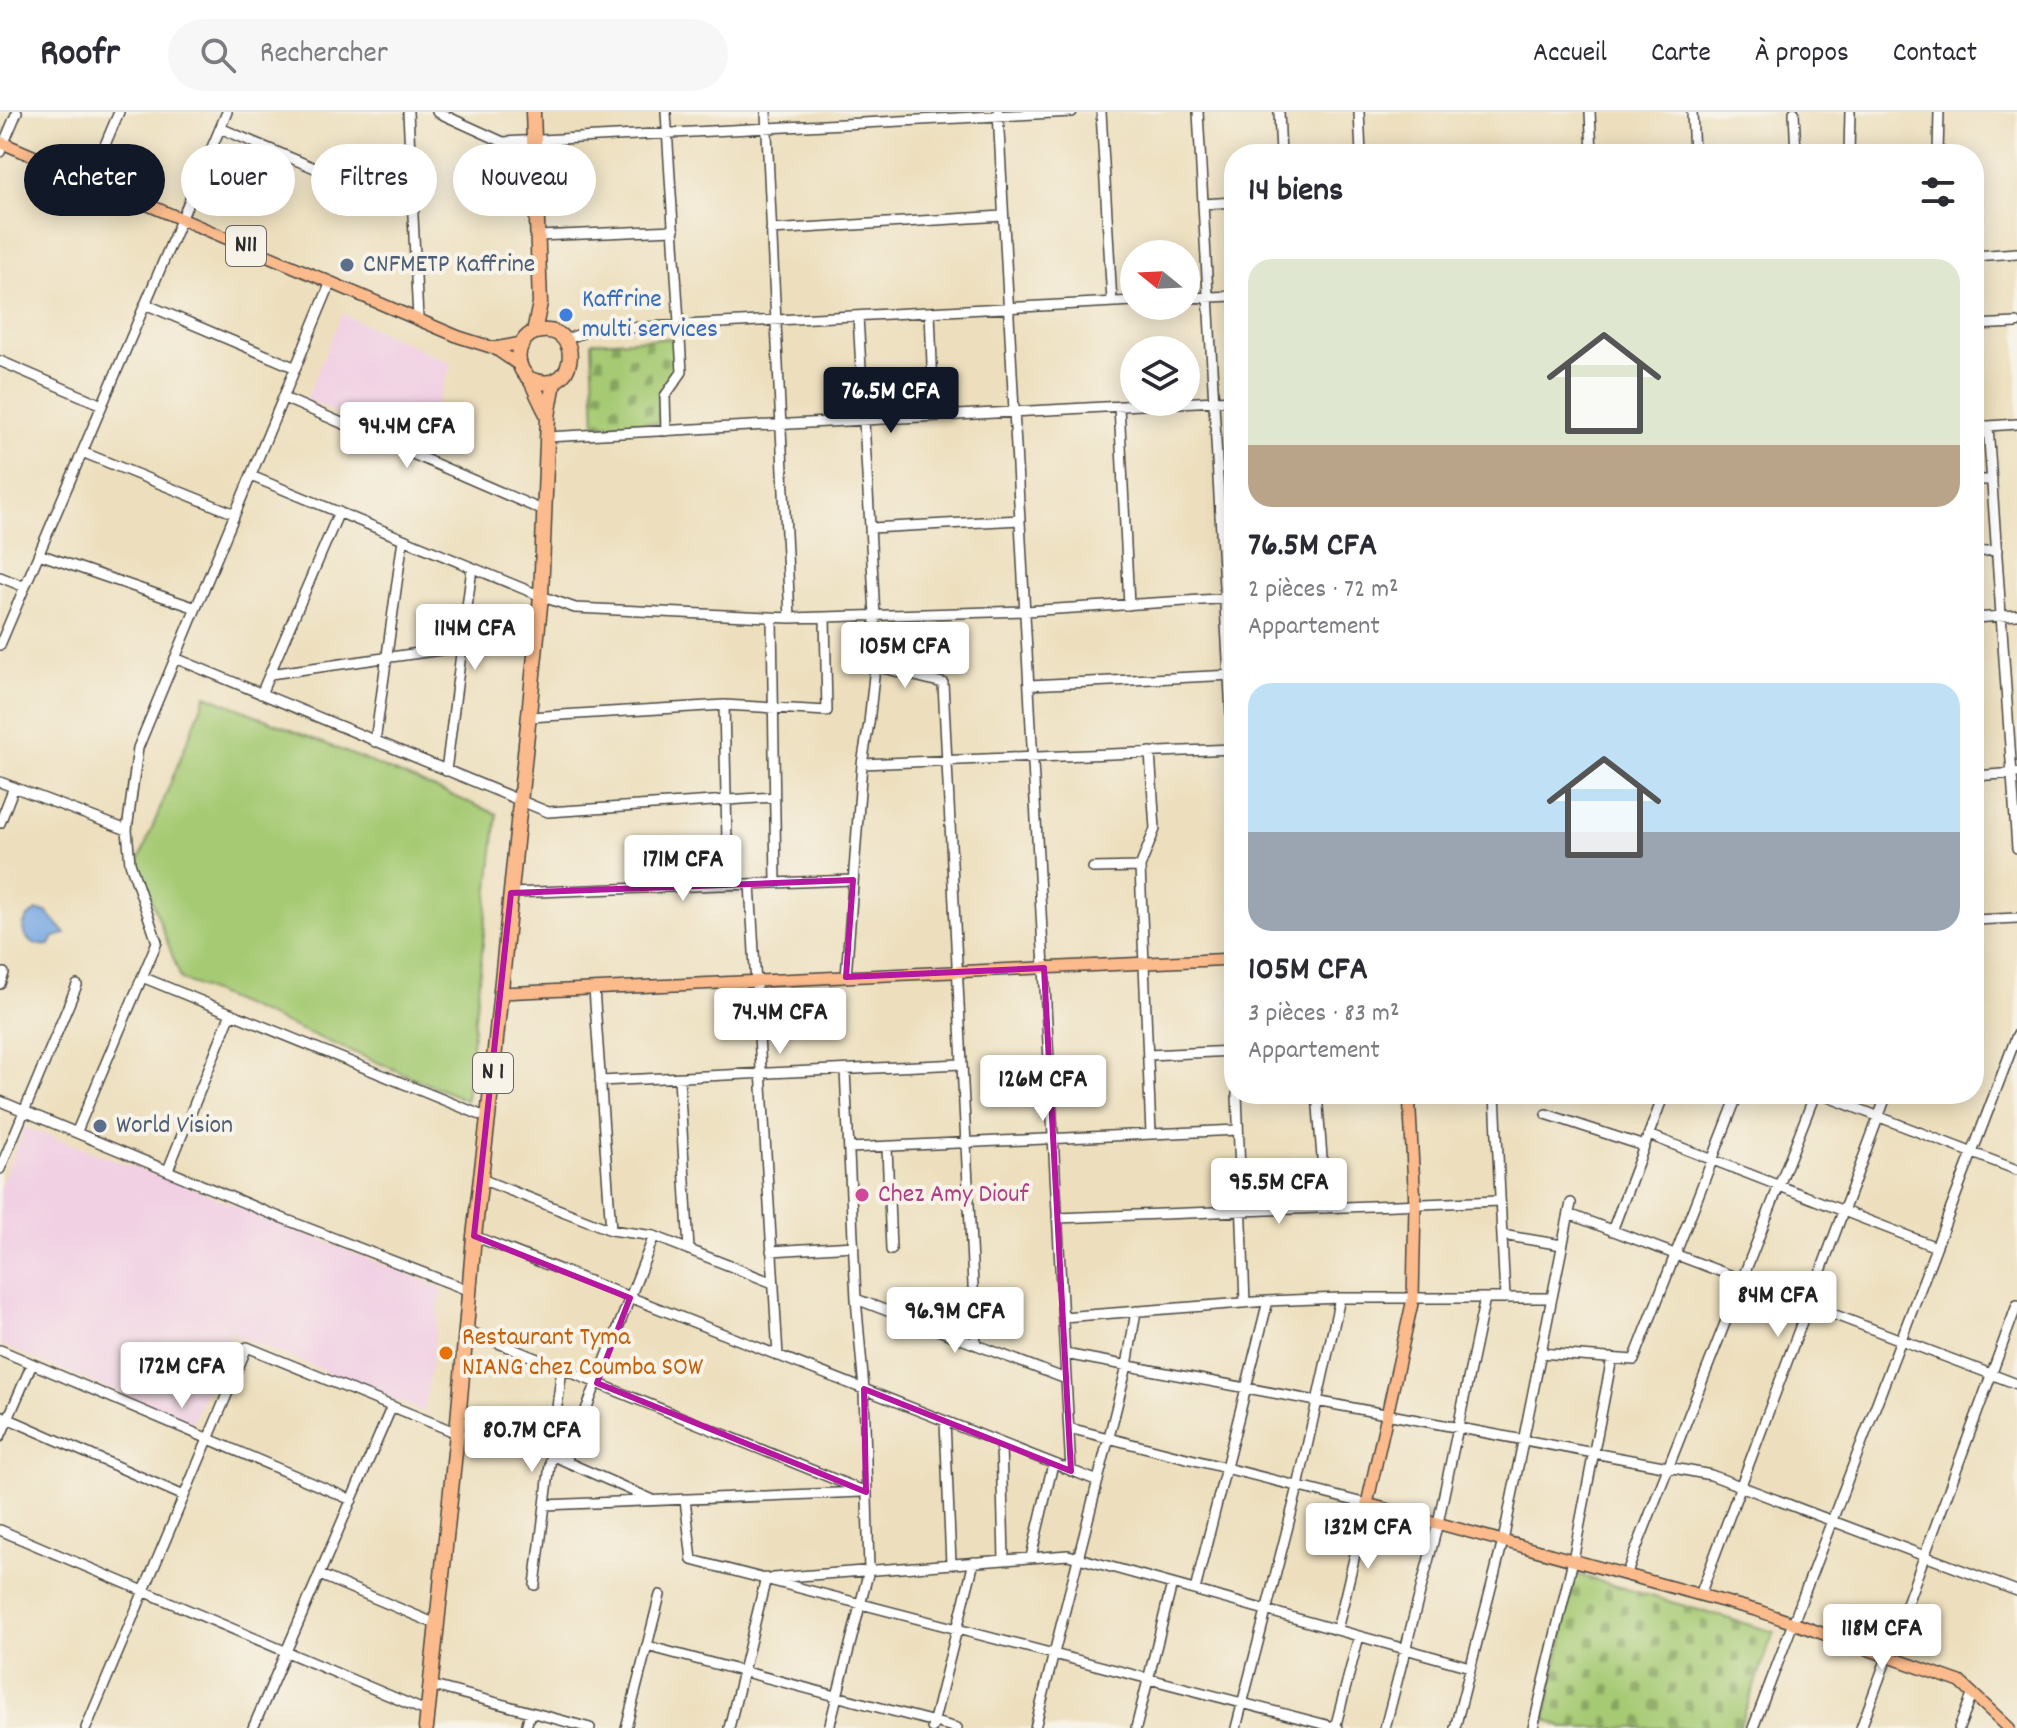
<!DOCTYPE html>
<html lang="fr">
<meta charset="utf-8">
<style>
:root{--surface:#fff;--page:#f7f7f7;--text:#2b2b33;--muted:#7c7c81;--line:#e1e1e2;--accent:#111827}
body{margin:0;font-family:Dekko,sans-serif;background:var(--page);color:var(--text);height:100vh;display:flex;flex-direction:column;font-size:30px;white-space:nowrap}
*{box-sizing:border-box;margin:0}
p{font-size:26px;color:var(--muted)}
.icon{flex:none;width:44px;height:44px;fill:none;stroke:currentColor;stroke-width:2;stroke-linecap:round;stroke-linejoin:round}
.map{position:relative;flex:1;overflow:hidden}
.sheet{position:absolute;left:1224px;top:32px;width:760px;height:960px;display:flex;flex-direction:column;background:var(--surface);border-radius:32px;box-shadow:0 4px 20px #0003}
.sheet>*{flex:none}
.guide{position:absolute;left:24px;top:32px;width:760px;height:72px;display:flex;gap:16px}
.needle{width:52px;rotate:288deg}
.buttons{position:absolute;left:1120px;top:128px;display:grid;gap:16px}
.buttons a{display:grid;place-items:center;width:80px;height:80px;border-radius:50%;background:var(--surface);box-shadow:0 4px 20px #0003;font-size:40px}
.price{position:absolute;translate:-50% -68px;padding:0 18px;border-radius:8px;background:#fff;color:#222;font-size:26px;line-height:52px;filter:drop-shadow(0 2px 4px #0008)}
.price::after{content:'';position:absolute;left:50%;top:48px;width:24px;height:18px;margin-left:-12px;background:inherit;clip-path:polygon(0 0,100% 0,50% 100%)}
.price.active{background:var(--accent);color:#fff}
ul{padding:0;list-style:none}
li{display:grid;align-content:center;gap:16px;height:424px;padding:0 24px}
li span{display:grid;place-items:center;height:248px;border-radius:24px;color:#555}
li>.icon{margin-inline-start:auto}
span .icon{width:144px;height:144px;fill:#fffc;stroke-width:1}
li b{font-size:34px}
h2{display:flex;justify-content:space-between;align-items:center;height:96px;padding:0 24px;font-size:34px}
.pill{padding:0 28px;border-radius:36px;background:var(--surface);box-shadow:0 4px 20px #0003;font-size:28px;line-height:72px}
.pill.active{background:var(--accent);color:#fff}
header{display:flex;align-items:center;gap:48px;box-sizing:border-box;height:112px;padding:0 40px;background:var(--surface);border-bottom:2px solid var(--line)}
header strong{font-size:38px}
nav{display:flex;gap:44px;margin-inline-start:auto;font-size:28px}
.search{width:560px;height:72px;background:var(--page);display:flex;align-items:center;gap:20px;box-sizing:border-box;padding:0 28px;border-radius:44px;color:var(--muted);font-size:30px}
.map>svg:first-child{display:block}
.built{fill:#f1d0e4}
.green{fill:#a6ca73;stroke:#687a4f;stroke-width:2}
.cemetery{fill:url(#cemetery-stones);stroke:#687a4f;stroke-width:2}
.water{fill:#77a7e1;stroke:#516986;stroke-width:2}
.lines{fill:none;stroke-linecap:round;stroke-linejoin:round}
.minor-casing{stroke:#484641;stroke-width:12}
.major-casing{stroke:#484641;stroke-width:14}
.highway-casing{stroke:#484641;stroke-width:17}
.minor{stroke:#fff;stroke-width:9}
.major{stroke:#fbbb8c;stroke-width:11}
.highway{stroke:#fbbb8c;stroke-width:14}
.marked{fill:none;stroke:#b5179e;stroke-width:6;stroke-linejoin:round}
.service-dot{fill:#5c6f8a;stroke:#f7f3e8;stroke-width:3}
.shop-dot{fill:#3f7fe0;stroke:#f7f3e8;stroke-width:3}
.hotel-dot{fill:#d1479c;stroke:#f7f3e8;stroke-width:3}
.food-dot{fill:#e8710a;stroke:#f7f3e8;stroke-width:3}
.labels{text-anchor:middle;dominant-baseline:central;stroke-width:8;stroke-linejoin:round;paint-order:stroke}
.shield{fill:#f7f3e8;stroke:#686764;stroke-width:2}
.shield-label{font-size:24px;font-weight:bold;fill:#2b2b2b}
.service-label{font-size:26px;fill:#4e5e75;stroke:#f7f3e8;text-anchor:start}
.shop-label{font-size:26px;fill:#366cbe;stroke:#f7f3e8;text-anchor:start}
.hotel-label{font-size:26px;fill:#b23c85;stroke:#f7f3e8;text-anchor:start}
.food-label{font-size:26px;fill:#c56008;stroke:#f7f3e8;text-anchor:start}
</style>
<header>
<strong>Roofr</strong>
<div class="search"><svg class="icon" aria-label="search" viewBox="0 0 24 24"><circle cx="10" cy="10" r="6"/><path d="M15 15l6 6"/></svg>Rechercher</div>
<nav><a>Accueil</a><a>Carte</a><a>À propos</a><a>Contact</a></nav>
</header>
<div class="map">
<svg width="2017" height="1616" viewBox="0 0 2017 1616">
<defs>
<pattern id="cemetery-stones" width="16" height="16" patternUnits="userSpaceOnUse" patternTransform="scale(2)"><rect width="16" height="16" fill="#a6ca73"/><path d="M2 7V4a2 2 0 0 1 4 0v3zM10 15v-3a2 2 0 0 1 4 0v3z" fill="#87a45f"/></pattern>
</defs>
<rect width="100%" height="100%" fill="#f7f3e8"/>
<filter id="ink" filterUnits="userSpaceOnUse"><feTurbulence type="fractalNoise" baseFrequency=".0125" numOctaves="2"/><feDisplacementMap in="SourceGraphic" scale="16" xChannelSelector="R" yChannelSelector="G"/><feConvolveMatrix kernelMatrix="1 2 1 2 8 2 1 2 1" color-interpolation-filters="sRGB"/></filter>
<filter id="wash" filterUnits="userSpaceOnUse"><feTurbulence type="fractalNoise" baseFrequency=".006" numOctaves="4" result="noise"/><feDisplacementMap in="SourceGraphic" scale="32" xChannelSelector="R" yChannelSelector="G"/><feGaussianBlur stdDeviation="1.8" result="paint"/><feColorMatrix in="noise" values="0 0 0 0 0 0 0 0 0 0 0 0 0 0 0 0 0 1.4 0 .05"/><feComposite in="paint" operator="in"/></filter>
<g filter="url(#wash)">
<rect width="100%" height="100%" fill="#eddfbd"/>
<path class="built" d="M342,202L452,252L417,338L306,287Z
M25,1015L202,1080L442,1176L424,1300L230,1221L192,1311L0,1233V1074Z"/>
<path class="green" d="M206,583L497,702L466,988L181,867L138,751Z"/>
<path class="cemetery" d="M676,226L677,257L658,281L659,311L595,313L592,230Z
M1575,1462L1774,1520L1739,1616H1563L1545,1607Z"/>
<path class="water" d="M37,799L47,800L66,822L54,825L50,833C24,837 12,811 37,799Z"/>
</g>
<g filter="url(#ink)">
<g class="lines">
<defs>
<path id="minor" d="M408,0L418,207
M437,0L503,30L1072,0
M666,0L682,260L665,284L666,319
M766,0L790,506
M998,0L1071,1359
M1101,0L1112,190
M1198,0L1234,657
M1279,0L1281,42
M1359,0L1361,42
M1590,0L1592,42
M1692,0L1694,42
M1794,0L1796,42
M220,16L414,98
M0,40L17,0
M1849,42L1850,0
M1938,42L1939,0
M90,68L119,0
M1203,92L1234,90
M771,118L1003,104
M538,124L674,118
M1974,144L2017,141
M1186,186L1234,184
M145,192L296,256
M930,200L934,304
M1974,213L2017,211
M565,228L590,218L1134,189
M0,249L102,293
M284,286L544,399
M1119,294L1129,493
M1988,314L2017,736
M1974,315L2017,312
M547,325L1234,288
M82,340L235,402
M251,364L541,484L575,496L790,506L1025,499L1234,486
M1974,369L1992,367
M1220,393L1234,392
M871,416L1020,408
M1974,440L1997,438
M39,442L196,496
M0,465L25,475
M772,506L776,771
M1974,506L2017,503
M0,533L227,0
M175,546L548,700L774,685
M875,554L943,571L976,1233
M270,562L462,535
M1029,573L1233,563
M261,582L339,400
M724,593L728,773
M529,605L724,593L827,599L825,505
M375,630L403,427
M1150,640L1155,717L1140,755L1151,1022
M862,652L1233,637
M446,659L472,456
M1974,664L2017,661
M0,670L127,718
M0,711L14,675
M1093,756L1140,755
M750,772L778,1244
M511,781L853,768
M1974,808L2017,806
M142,865L488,1006
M846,865L862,652L869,611L875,554V503L858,204
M0,872L4,861
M594,877L611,1118
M1148,943L1234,939
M679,966L689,1138
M600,969L961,952
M1237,982L1245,1191
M1317,982L1326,1096
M1495,982L1505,1186
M1820,982L2017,1058
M0,989L269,1101L470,1179
M1546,1002L1644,1034
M77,1019L157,830L130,751L127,718L138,636L331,170
M1649,1023L1936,1135
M887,1035L891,1138
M849,1036L1238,1018
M0,1057L77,873
M168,1058L231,901
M481,1067L611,1118L654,1124L773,1171
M1569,1102L2017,1272
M1057,1106L1500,1089
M1612,1119L1664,982
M1502,1123L1562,1133
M474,1124L1098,1369
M771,1139L854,1134
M856,1187L1066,1267
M1063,1205L1268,1189L1340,1186H1552
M466,1218L866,1380
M0,1238L352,1388
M1540,1241L1634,1248L1738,982
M1065,1242L1711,1363L2017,1479
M0,1303L184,1384
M945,1309L951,1452
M1069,1316L1367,1392L1337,1518
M0,1325L32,1252
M1001,1331L1004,1448
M551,1343L651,1387
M566,1349L654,1124
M685,1387L692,1448L1338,1616
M545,1393L861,1380
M0,1418L428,1600
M1031,1445L1053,1352
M320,1463L436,1512
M1626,1463L1815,982
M773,1466L1068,1443L1470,1555
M535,1473L562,1256
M1195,1478L1268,1189
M1700,1483L1887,982
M647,1534L957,1616
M430,1573L590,1616
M86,1616L247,1235L457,1321
M253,1616L392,1294
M526,1616L530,1600
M626,1616L660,1483
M729,1616L766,1466
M829,1616L869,1458L864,1277L856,1187L845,958
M932,1616L974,1450
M1035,1616L1127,1254L1136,1199
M1136,1616L1172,1472
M1236,1616L1298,1375L1340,1186
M1335,1616L1359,1524
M1385,1616L1438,1411L1485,1186
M1455,1616L1503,1429L1571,1091
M1533,1616L1573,1448L1612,1246
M1753,1616L2017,923
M1861,1616L2017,1193
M1959,1616L1973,1581"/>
<path id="major" d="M0,30L459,225L494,236L519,253
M494,236L522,231
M501,881L1234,847
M1409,982L1415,1092L1413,1187L1367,1392L1759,1499L1960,1570L2009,1616"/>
<path id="highway" d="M533,0L540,191L534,220
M530,267C577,287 584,215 542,219C523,220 514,240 521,256C523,262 529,265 532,271C537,282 542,293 548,304
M426,1616L457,1321L474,1124L488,1006L541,484L548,304L554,270"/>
</defs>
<use href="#minor" class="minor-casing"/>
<use href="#major" class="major-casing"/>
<use href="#highway" class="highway-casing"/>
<use href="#minor" class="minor"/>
<use href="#major" class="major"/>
<use href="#highway" class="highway"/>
</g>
</g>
<path class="marked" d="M853,768L846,865L1044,856L1071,1359L864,1277L866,1380L597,1271L630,1186L474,1124L511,781Z"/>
<g class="service-dot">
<circle cx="347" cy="153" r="8"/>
<circle cx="100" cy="1014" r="8"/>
</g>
<circle class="shop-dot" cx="566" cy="203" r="8"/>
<circle class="hotel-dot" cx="862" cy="1083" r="8"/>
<circle class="food-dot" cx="446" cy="1241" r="8"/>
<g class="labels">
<g class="shield">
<rect x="226" y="114" width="40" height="40" rx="6"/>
<rect x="473" y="941" width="40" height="40" rx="6"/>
</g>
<g class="shield-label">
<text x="246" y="134">N11</text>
<text x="493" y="961">N 1</text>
</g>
<g class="service-label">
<text x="363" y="153">CNFMETP Kaffrine</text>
<text x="116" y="1014">World Vision</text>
</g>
<g class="shop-label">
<text x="582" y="188">Kaffrine<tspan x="582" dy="30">multi services</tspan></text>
</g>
<g class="hotel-label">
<text x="878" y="1083">Chez Amy Diouf</text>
</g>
<g class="food-label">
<text x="462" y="1226">Restaurant Tyma<tspan x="462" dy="30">NIANG chez Coumba SOW</tspan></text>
</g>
</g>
</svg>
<div class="buttons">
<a><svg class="needle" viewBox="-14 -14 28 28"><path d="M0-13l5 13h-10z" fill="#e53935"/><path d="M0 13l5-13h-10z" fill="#7c7c81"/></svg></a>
<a><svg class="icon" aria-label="layers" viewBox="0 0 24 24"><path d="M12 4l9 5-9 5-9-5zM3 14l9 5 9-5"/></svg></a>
</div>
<b class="price active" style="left:891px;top:323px">76.5M CFA</b>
<b class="price" style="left:407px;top:358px">94.4M CFA</b>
<b class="price" style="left:475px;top:560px">114M CFA</b>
<b class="price" style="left:905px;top:578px">105M CFA</b>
<b class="price" style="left:683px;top:791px">171M CFA</b>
<b class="price" style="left:780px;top:944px">74.4M CFA</b>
<b class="price" style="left:1043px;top:1011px">126M CFA</b>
<b class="price" style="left:1279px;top:1114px">95.5M CFA</b>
<b class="price" style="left:1778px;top:1227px">84M CFA</b>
<b class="price" style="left:955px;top:1243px">96.9M CFA</b>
<b class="price" style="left:182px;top:1298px">172M CFA</b>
<b class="price" style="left:532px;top:1362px">80.7M CFA</b>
<b class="price" style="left:1368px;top:1459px">132M CFA</b>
<b class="price" style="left:1882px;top:1560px">118M CFA</b>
<div class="guide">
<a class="pill active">Acheter</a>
<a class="pill">Louer</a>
<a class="pill">Filtres</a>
<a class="pill">Nouveau</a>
</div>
<section class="sheet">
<h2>14 biens<svg class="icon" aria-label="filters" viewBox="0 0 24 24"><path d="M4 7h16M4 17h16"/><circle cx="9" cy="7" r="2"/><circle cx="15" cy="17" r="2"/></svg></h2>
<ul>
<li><span style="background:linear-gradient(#dfe7d0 75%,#b9a48a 0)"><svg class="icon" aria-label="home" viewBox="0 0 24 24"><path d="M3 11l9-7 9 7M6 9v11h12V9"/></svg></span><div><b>76.5M CFA</b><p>2 pièces · 72 m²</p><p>Appartement</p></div></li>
<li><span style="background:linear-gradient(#bfe0f5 60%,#9aa5b1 0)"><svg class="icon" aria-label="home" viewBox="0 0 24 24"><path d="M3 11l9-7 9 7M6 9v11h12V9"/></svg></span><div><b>105M CFA</b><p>3 pièces · 83 m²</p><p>Appartement</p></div></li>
</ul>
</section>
</div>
